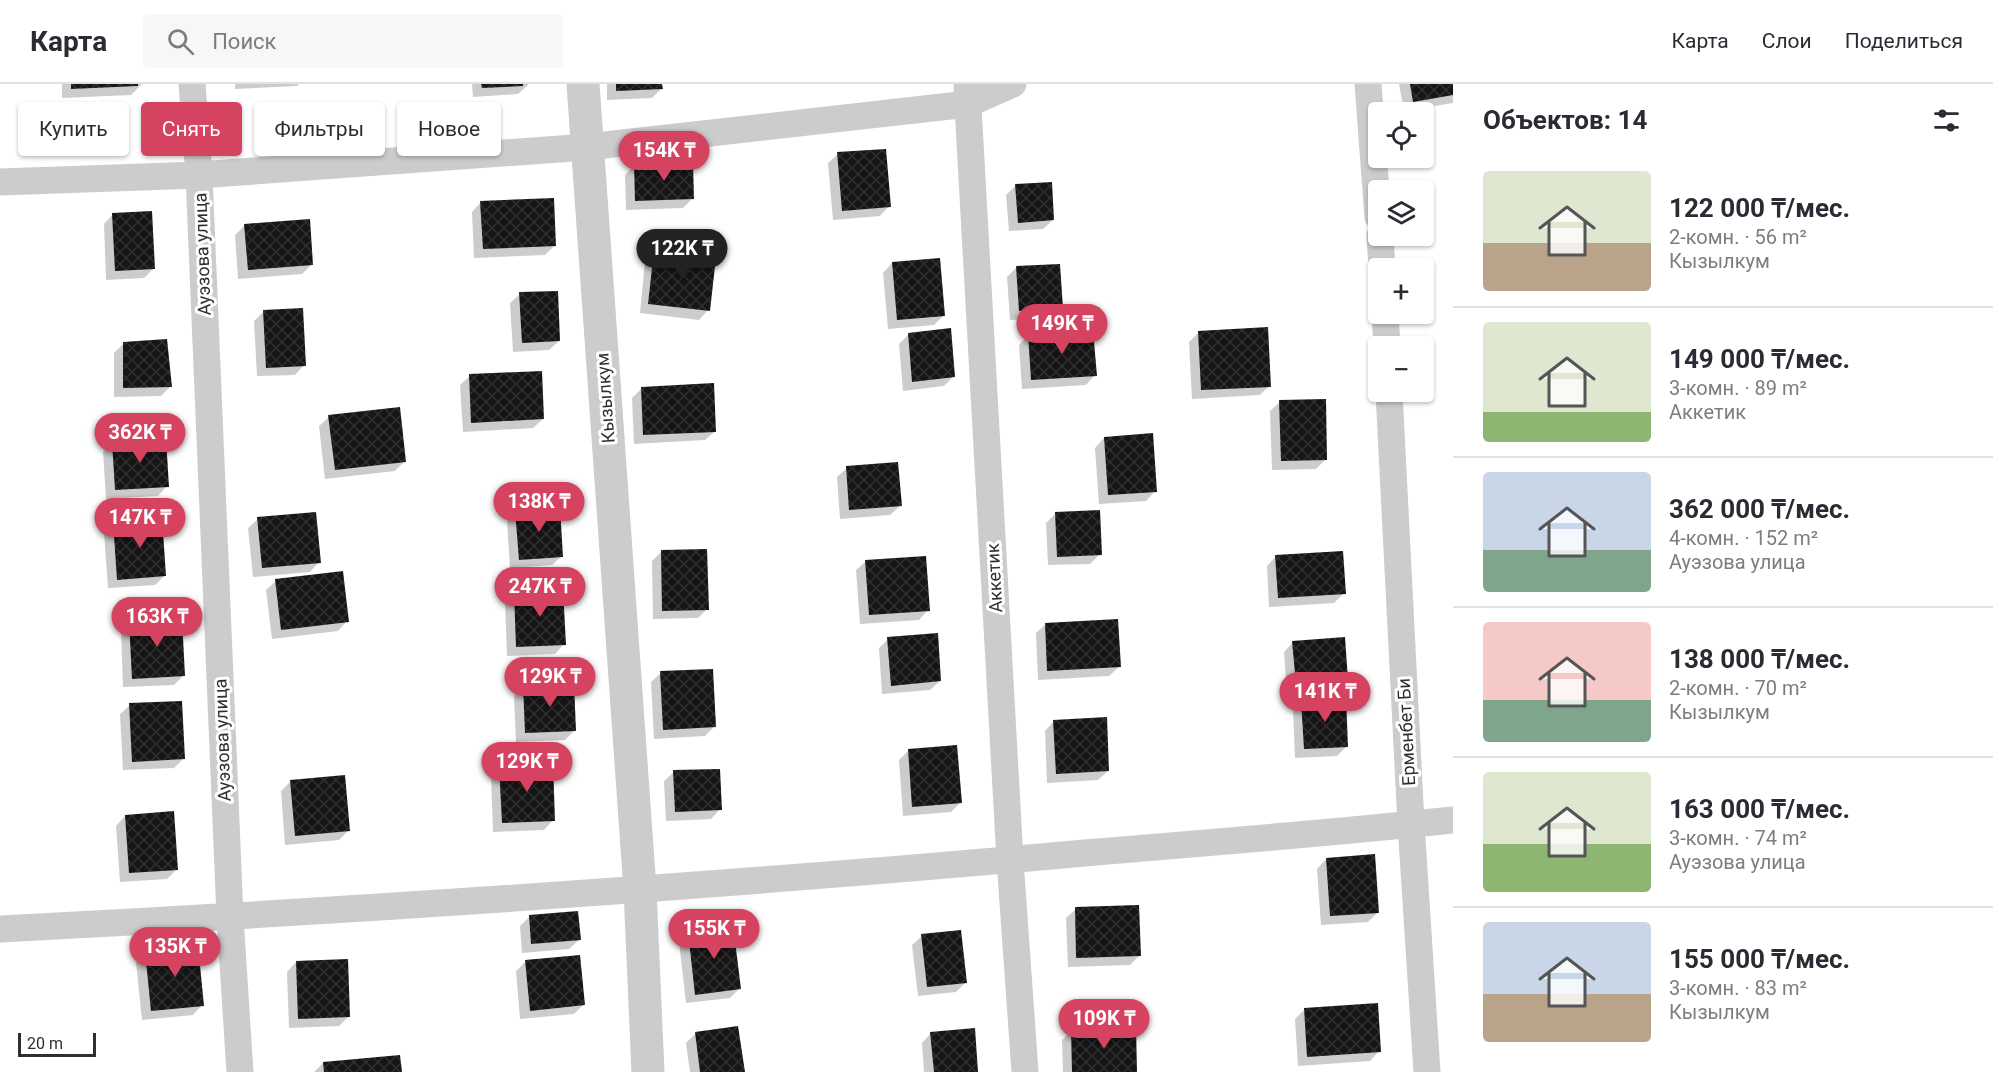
<!DOCTYPE html>
<html lang="ru">
<meta charset="utf-8">
<style>
:root{--surface:#fff;--page:#f7f7f7;--text:#2b2b33;--muted:#7c7c81;--line:#e1e1e2;--accent:#d54360}
body{margin:0;font-family:Roboto,sans-serif;background:var(--page);color:var(--text);height:100vh;display:flex;flex-direction:column;font-size:22px;white-space:nowrap}
*{box-sizing:border-box;margin:0}
p{font-size:20px;color:var(--muted)}
.icon{flex:none;width:33px;height:33px;fill:none;stroke:currentColor;stroke-width:2;stroke-linecap:round;stroke-linejoin:round}
.map{position:relative;flex:1;overflow:hidden}
.panel{display:flex;flex-direction:column;background:var(--surface);width:540px}
.panel>*{flex:none}
.guide{position:absolute;left:18px;top:18px;width:570px;height:54px;display:flex;gap:12px}
.tools{position:absolute;left:1368px;top:18px;display:grid;gap:12px}
.tools a{display:grid;place-items:center;width:66px;height:66px;border-radius:6px;background:var(--surface);box-shadow:0 2px 4px #0004;font-size:30px}
.scale{position:absolute;left:18px;bottom:15px;width:78px;box-sizing:border-box;padding-left:6px;border:3px solid #2f2f2f;border-top:0;font-size:16px;line-height:21px;white-space:nowrap;color:#2f2f2f;-webkit-text-stroke:4px #fff;paint-order:stroke}
.price{position:absolute;translate:-50% -51px;padding:0 14px;border-radius:21px;background:var(--accent);color:#fff;font-size:20px;line-height:39px;filter:drop-shadow(0 2px 3px #0008)}
.price::after{content:'';position:absolute;left:50%;top:36px;width:18px;height:14px;margin-left:-9px;background:inherit;clip-path:polygon(0 0,100% 0,50% 100%)}
.price.current{background:#222;color:#fff}
ul{padding:0;list-style:none}
li{display:flex;align-items:center;gap:18px;height:150px;padding:0 30px}
li+li{border-top:2px solid var(--line)}
li span{display:grid;place-items:center;flex:none;width:168px;height:120px;border-radius:6px;color:#555}
li>.icon{margin-inline-start:auto}
span .icon{width:72px;height:72px;fill:#fffc;stroke-width:1}
li b{font-size:26px}
h2{display:flex;justify-content:space-between;align-items:center;height:72px;padding:0 30px;font-size:26px}
.chip{padding:0 21px;border-radius:6px;background:var(--surface);box-shadow:0 2px 4px #0004;font-size:21px;line-height:54px}
.chip.current{background:var(--accent);color:#fff}
header{display:flex;align-items:center;gap:36px;box-sizing:border-box;height:84px;padding:0 30px;background:var(--surface);border-bottom:2px solid var(--line)}
header strong{font-size:28px}
nav{display:flex;gap:33px;margin-inline-start:auto;font-size:21px}
.search{width:420px;height:54px;background:var(--page);display:flex;align-items:center;gap:15px;box-sizing:border-box;padding:0 21px;border-radius:6px;color:var(--muted);font-size:22px}
main{display:flex;flex:1;min-height:0}
.map>svg:first-child{display:block}
.shadow{fill:#0003}
.building{fill:url(#building-cross-hatch)}
.lines{fill:none;stroke-linecap:round;stroke-linejoin:round}
.minor{stroke:#ccc;stroke-width:27}
.tertiary{stroke:#ccc;stroke-width:33}
.labels{text-anchor:middle;dominant-baseline:central;stroke-width:6;stroke-linejoin:round;paint-order:stroke}
.street-label{font-size:18px;fill:#2f2f2f;stroke:#fff}
</style>
<header>
<strong>Карта</strong>
<div class="search"><svg class="icon" aria-label="search" viewBox="0 0 24 24"><circle cx="10" cy="10" r="6"/><path d="M15 15l6 6"/></svg>Поиск</div>
<nav><a>Карта</a><a>Слои</a><a>Поделиться</a></nav>
</header>
<main>
<div class="map">
<svg width="1453" height="988" viewBox="0 0 1453 988">
<defs>
<pattern id="building-cross-hatch" width="8" height="8" patternUnits="userSpaceOnUse" patternTransform="scale(1.5)"><rect width="8" height="8" fill="#161616"/><path d="M0 0l8 8M0 8l8-8" fill="none" stroke="#303030"/></pattern>
</defs>
<rect width="100%" height="100%" fill="#fff"/>
<path class="shadow" d="M62,0H141V1L131,11L62,14Z
M235,0H299L297,2L235,5Z
M472,0H528V1L518,10L473,13Z
M607,0H661V5L652,14L607,16Z
M1399,0H1453V19L1404,27Z
M838,70L889,122L880,132L833,136L828,79Z
M634,81L693,114L683,124L626,126L625,91Z
M1016,101L1053,136L1043,145L1009,147L1006,111Z
M481,118L555,161L545,171L474,174L472,128Z
M113,130L154,184L144,194L106,196L104,140Z
M245,141L312,180L302,190L238,195L235,151Z
M655,168L708,226L699,236L640,229L645,177Z
M892,179L943,232L934,241L888,245L883,189Z
M1017,183L1061,225L1052,234L1010,236L1007,193Z
M520,210L559,257L549,266L513,268L510,219Z
M264,227L304,281L295,291L257,292L254,237Z
M1199,248L1269,302L1260,311L1192,315L1189,258Z
M908,251L953,293L944,302L903,307L899,260Z
M1028,252L1095,291L1086,301L1022,305L1019,261Z
M123,260L170,303L161,312L114,313V269Z
M470,292L543,335L533,344L463,348L460,301Z
M642,304L715,347L705,356L634,360L632,314Z
M1280,318L1326,375L1316,385L1272,386L1270,327Z
M329,333L405,377L395,387L325,395L319,342Z
M1104,354L1155,407L1146,417L1099,420L1095,364Z
M113,358L167,402L158,412L106,415L103,368Z
M847,384L900,422L890,431L840,435L837,393Z
M516,427L562,472L552,481L510,484L507,437Z
M1056,429L1100,470L1090,480L1048,481L1046,439Z
M258,435L319,478L310,488L253,493L248,444Z
M113,439L164,492L155,501L108,504L104,448Z
M661,468L707,525L698,534L653,535L652,477Z
M1276,472L1344,509L1334,519L1269,523L1267,482Z
M866,477L928,526L919,536L860,540L856,486Z
M276,497L347,537L338,547L272,555L266,506Z
M515,509L564,560L555,570L507,572L505,519Z
M130,537L183,592L174,601L123,603L121,547Z
M1046,540L1119,583L1109,592L1038,596L1036,549Z
M888,555L940,597L930,606L882,610L879,564Z
M1293,558L1346,596L1337,605L1287,609L1284,568Z
M661,589L714,643L705,652L654,655L651,598Z
M523,603L575,646L565,656L516,658L514,612Z
M1302,617L1347,662L1337,672L1295,674L1293,627Z
M130,621L183,675L174,684L123,686L120,630Z
M1054,637L1108,687L1098,696L1047,699L1045,647Z
M909,666L960,719L951,728L903,732L899,676Z
M500,682L553,736L544,746L493,748L491,692Z
M674,688L720,725L711,735L666,737L664,697Z
M290,698L348,747L339,756L285,761L281,707Z
M125,732L177,785L167,795L120,798L116,742Z
M1326,775L1378,828L1368,838L1321,841L1317,785Z
M1076,825L1140,871L1130,881L1068,883L1066,834Z
M529,833L579,856L569,865L522,869L520,842Z
M688,848L740,904L730,914L686,919L679,858Z
M922,852L965,899L956,908L918,912L912,861Z
M145,868L202,921L193,931L142,936L136,878Z
M296,878L349,932L339,942L289,944L287,888Z
M525,878L583,921L574,930L520,935L516,887Z
M1304,926L1379,967L1370,977L1298,982L1295,935Z
M1072,946L1136,988H1063L1062,956Z
M696,949L743,988H690L686,959Z
M931,949L977,988H924L922,959Z
M323,979L401,988H314Z"/>
<path class="building" d="M71,0H138V2L71,5Z
M481,0H523V2L482,4Z
M616,0H662L663,5L616,7Z
M1410,0H1453V11L1413,18Z
M886,65L891,123L842,127L837,68Z
M693,78L694,115L635,117L634,80Z
M1052,98L1054,136L1018,139L1015,100Z
M554,114L556,162L483,165L480,117Z
M152,127L155,185L115,187L112,129Z
M310,135L313,181L248,186L244,140Z
M654,166L716,173L710,227L648,220Z
M940,174L945,232L897,236L892,178Z
M1060,180L1063,225L1019,227L1016,182Z
M558,207L560,257L522,259L519,208Z
M303,224L306,282L266,284L263,226Z
M1268,243L1271,303L1201,306L1198,247Z
M951,244L955,293L912,298L908,249Z
M1093,246L1097,292L1031,296L1028,250Z
M167,255L172,303L123,304V258Z
M542,287L544,335L471,339L469,290Z
M714,299L716,348L643,351L641,303Z
M1326,315L1327,376L1281,377L1279,316Z
M400,323L406,378L335,386L328,331Z
M1153,349L1157,408L1108,411L1104,353Z
M166,354L169,403L115,406L112,357Z
M898,378L902,422L849,426L846,382Z
M560,423L563,473L519,476L515,426Z
M1100,426L1102,471L1057,473L1055,428Z
M316,428L321,479L262,484L257,433Z
M162,433L166,492L117,496L113,437Z
M707,465L709,526L662,527L661,466Z
M1343,467L1346,510L1278,514L1275,471Z
M926,472L930,527L869,531L865,476Z
M343,487L349,538L281,546L275,495Z
M563,505L566,561L516,563L514,508Z
M182,534L185,592L132,595L129,536Z
M1118,535L1121,583L1047,587L1045,539Z
M938,549L941,597L891,602L887,553Z
M1345,553L1348,596L1296,600L1292,557Z
M713,585L716,643L663,646L660,587Z
M574,599L576,647L525,649L523,601Z
M1346,613L1348,663L1304,665L1301,616Z
M182,617L185,675L132,678L129,619Z
M1107,633L1109,687L1056,690L1053,636Z
M957,661L962,719L912,723L908,665Z
M553,678L555,737L502,739L499,681Z
M720,685L722,726L675,728L673,686Z
M345,691L350,747L295,752L290,696Z
M174,727L178,786L129,789L125,731Z
M1375,770L1379,829L1330,832L1326,774Z
M1139,821L1141,872L1076,874L1075,823Z
M578,827L581,856L531,860L529,831Z
M733,841L741,905L695,911L688,847Z
M961,846L967,899L927,903L921,850Z
M198,861L204,922L151,927L145,867Z
M580,871L585,921L530,927L525,876Z
M348,875L350,933L298,935L296,877Z
M1378,919L1381,968L1307,973L1304,924Z
M738,942L745,988H700L695,948Z
M1136,942L1137,988H1072L1071,945Z
M975,944L978,988H934L930,948Z
M400,971L402,988H324L323,978Z"/>
<g class="lines">
<path class="minor" d="M192,0L199,91L230,833L240,988
M1368,0L1378,133
M967,4L1010,776L1025,988
M0,98L199,91L587,63L968,20L1013,0
M1380,152L1382,184
M1385,230L1387,262
M1389,308L1411,740L1427,988
M0,845C366,826 731,801 1096,768C1215,758 1334,749 1453,736"/>
<path class="tertiary" d="M583,0L640,806L648,988"/>
</g>
<g class="labels">
<g class="street-label">
<text transform="translate(202 170) rotate(-92)">Ауэзова улица</text>
<text transform="translate(605 314) rotate(-94)">Кызылкум</text>
<text transform="translate(994 494) rotate(-93)">Аккетик</text>
<text transform="translate(1406 648) rotate(-93)">Ерменбет Би</text>
<text transform="translate(222 656) rotate(-92)">Ауэзова улица</text>
</g>
</g>
</svg>
<div class="tools">
<a><svg class="icon" aria-label="locate" viewBox="0 0 24 24"><circle cx="12" cy="12" r="6"/><path d="M12 2v4M12 18v4M2 12h4M18 12h4"/></svg></a>
<a><svg class="icon" aria-label="layers" viewBox="0 0 24 24"><path d="M12 4l9 5-9 5-9-5zM3 14l9 5 9-5"/></svg></a>
<a>+</a>
<a>−</a>
</div>
<div class="scale">20 m</div>
<b class="price" style="left:664px;top:98px">154K ₸</b>
<b class="price current" style="left:682px;top:196px">122K ₸</b>
<b class="price" style="left:1062px;top:271px">149K ₸</b>
<b class="price" style="left:140px;top:380px">362K ₸</b>
<b class="price" style="left:539px;top:449px">138K ₸</b>
<b class="price" style="left:140px;top:465px">147K ₸</b>
<b class="price" style="left:540px;top:534px">247K ₸</b>
<b class="price" style="left:157px;top:564px">163K ₸</b>
<b class="price" style="left:550px;top:624px">129K ₸</b>
<b class="price" style="left:1325px;top:639px">141K ₸</b>
<b class="price" style="left:527px;top:709px">129K ₸</b>
<b class="price" style="left:714px;top:876px">155K ₸</b>
<b class="price" style="left:175px;top:894px">135K ₸</b>
<b class="price" style="left:1104px;top:966px">109K ₸</b>
<div class="guide">
<a class="chip">Купить</a>
<a class="chip current">Снять</a>
<a class="chip">Фильтры</a>
<a class="chip">Новое</a>
</div>
</div>
<section class="panel">
<h2>Объектов: 14<svg class="icon" aria-label="filters" viewBox="0 0 24 24"><path d="M4 7h16M4 17h16"/><circle cx="9" cy="7" r="2"/><circle cx="15" cy="17" r="2"/></svg></h2>
<ul>
<li><span style="background:linear-gradient(#dfe7d0 60%,#b9a48a 0)"><svg class="icon" aria-label="home" viewBox="0 0 24 24"><path d="M3 11l9-7 9 7M6 9v11h12V9"/></svg></span><div><b>122 000 ₸/мес.</b><p>2-комн. · 56 m²</p><p>Кызылкум</p></div></li>
<li><span style="background:linear-gradient(#dfe7d0 75%,#8fb573 0)"><svg class="icon" aria-label="home" viewBox="0 0 24 24"><path d="M3 11l9-7 9 7M6 9v11h12V9"/></svg></span><div><b>149 000 ₸/мес.</b><p>3-комн. · 89 m²</p><p>Аккетик</p></div></li>
<li><span style="background:linear-gradient(#c9d6e8 65%,#7fa58c 0)"><svg class="icon" aria-label="home" viewBox="0 0 24 24"><path d="M3 11l9-7 9 7M6 9v11h12V9"/></svg></span><div><b>362 000 ₸/мес.</b><p>4-комн. · 152 m²</p><p>Ауэзова улица</p></div></li>
<li><span style="background:linear-gradient(#f6c9c9 65%,#7fa58c 0)"><svg class="icon" aria-label="home" viewBox="0 0 24 24"><path d="M3 11l9-7 9 7M6 9v11h12V9"/></svg></span><div><b>138 000 ₸/мес.</b><p>2-комн. · 70 m²</p><p>Кызылкум</p></div></li>
<li><span style="background:linear-gradient(#dfe7d0 60%,#8fb573 0)"><svg class="icon" aria-label="home" viewBox="0 0 24 24"><path d="M3 11l9-7 9 7M6 9v11h12V9"/></svg></span><div><b>163 000 ₸/мес.</b><p>3-комн. · 74 m²</p><p>Ауэзова улица</p></div></li>
<li><span style="background:linear-gradient(#c9d6e8 60%,#b9a48a 0)"><svg class="icon" aria-label="home" viewBox="0 0 24 24"><path d="M3 11l9-7 9 7M6 9v11h12V9"/></svg></span><div><b>155 000 ₸/мес.</b><p>3-комн. · 83 m²</p><p>Кызылкум</p></div></li>
</ul>
</section>
</main>
